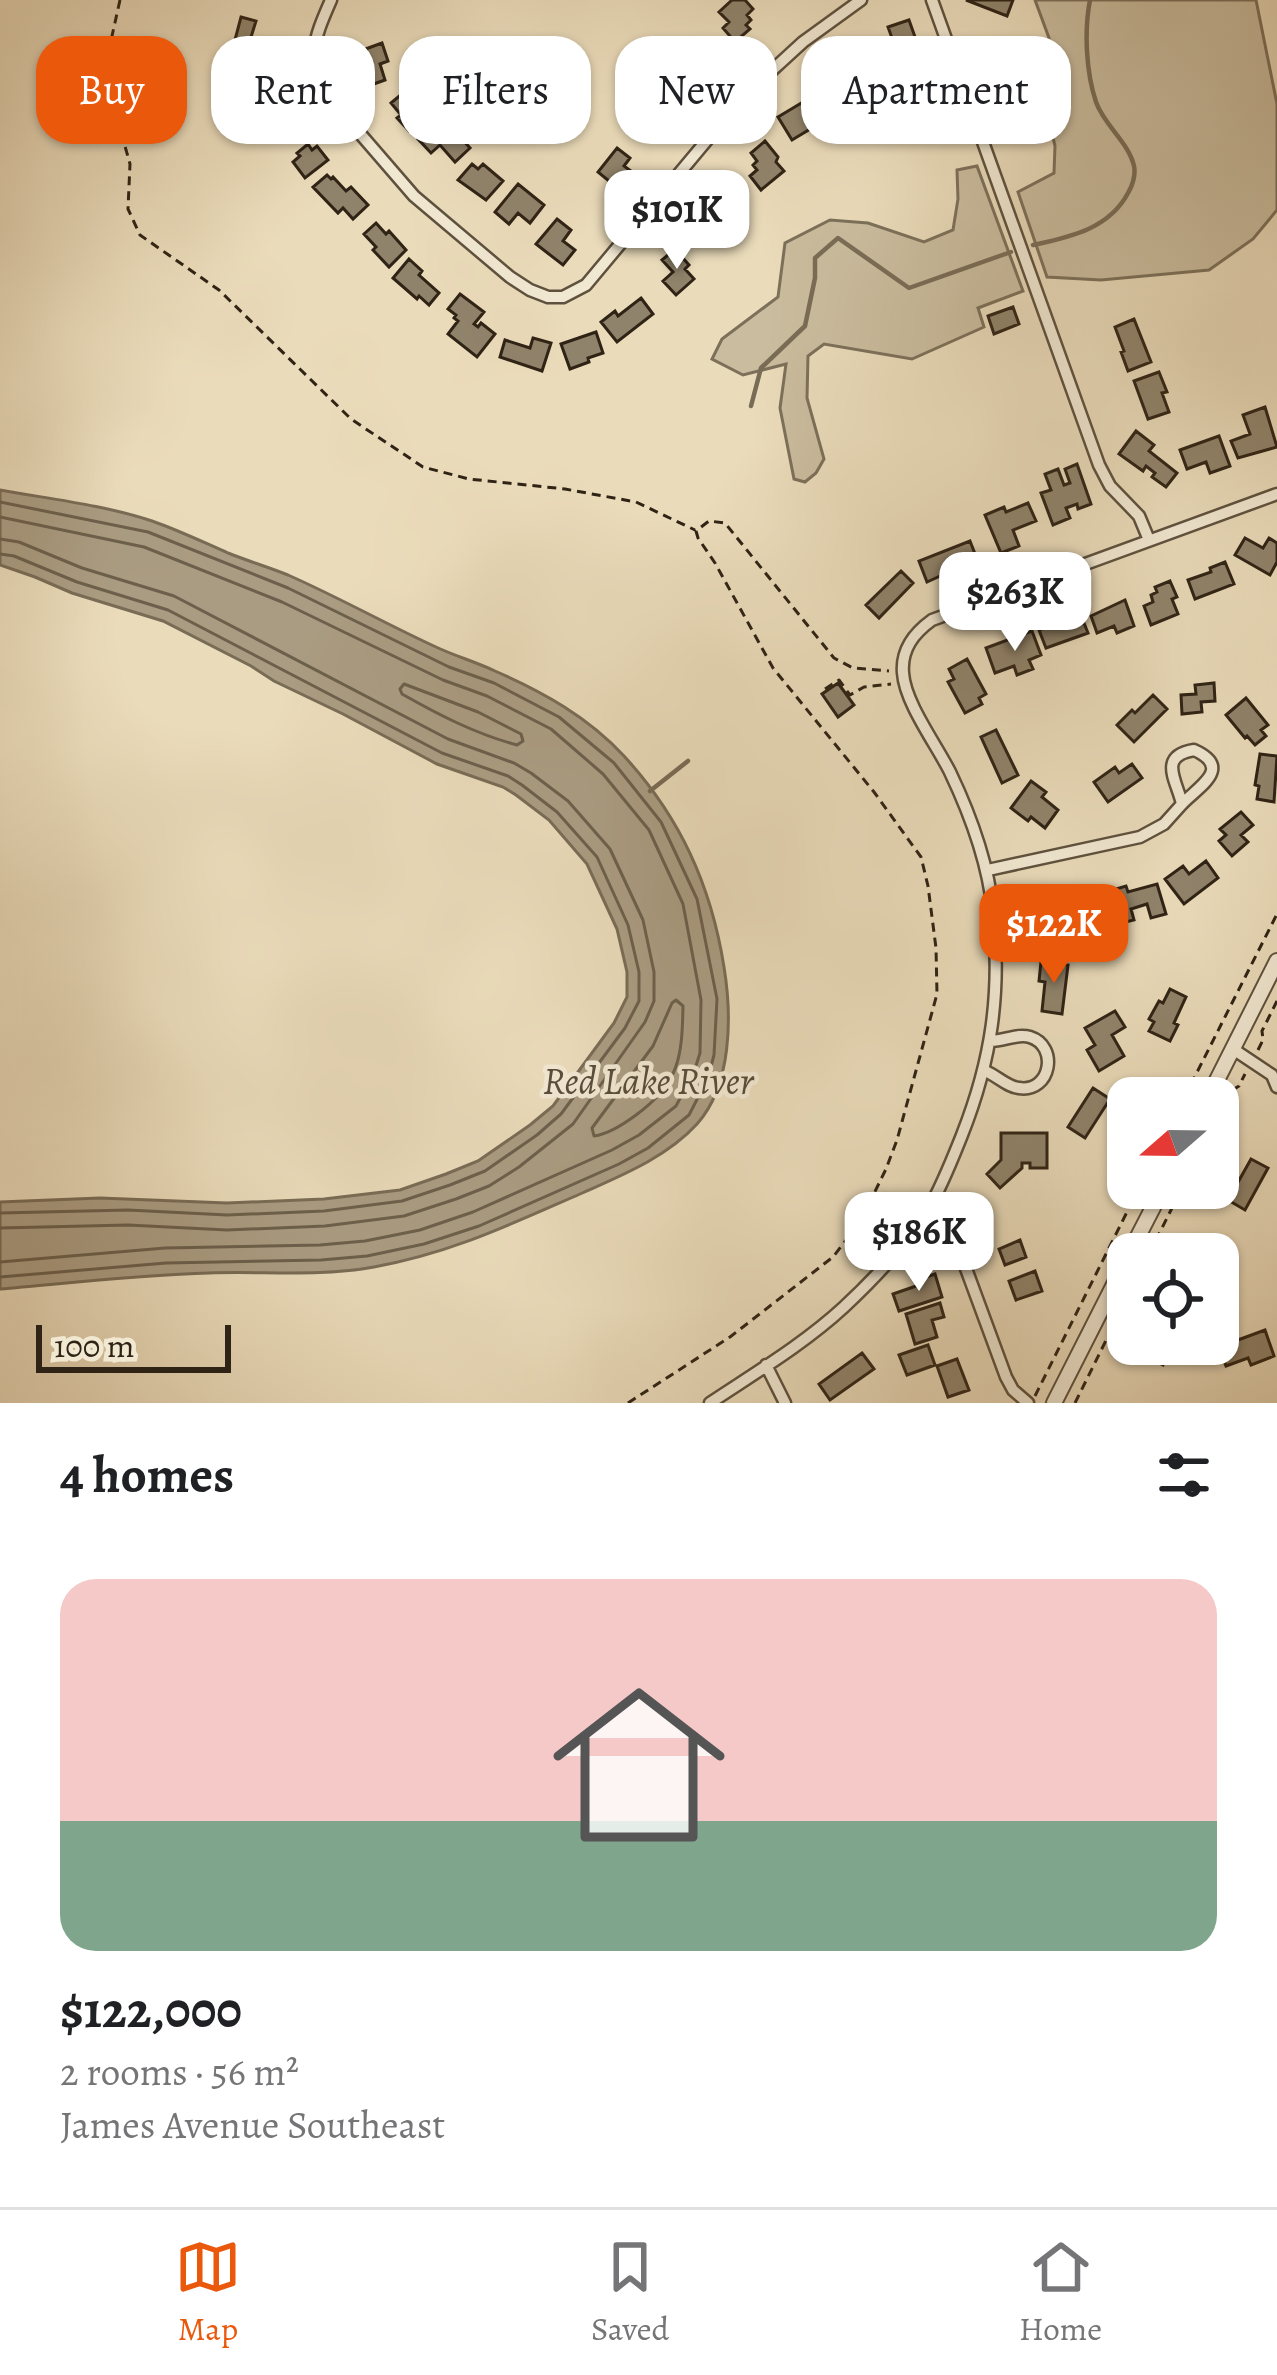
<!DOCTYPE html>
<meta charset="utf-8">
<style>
:root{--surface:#fff;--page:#f2f2f2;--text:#202124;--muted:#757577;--line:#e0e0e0;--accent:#ea580c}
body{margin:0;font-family:Alegreya,serif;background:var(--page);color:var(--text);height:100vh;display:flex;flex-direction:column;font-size:45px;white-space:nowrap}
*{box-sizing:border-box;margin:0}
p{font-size:39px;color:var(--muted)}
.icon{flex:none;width:66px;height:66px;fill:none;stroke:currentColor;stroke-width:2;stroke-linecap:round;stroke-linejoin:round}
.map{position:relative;height:1403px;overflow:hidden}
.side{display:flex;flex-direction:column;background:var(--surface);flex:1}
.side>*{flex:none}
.top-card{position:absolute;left:36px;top:36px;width:1206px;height:108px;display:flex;gap:24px}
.needle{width:78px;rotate:250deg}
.buttons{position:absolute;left:1107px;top:1077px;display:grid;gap:24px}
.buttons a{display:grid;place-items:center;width:132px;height:132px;border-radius:24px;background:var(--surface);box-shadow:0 3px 9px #0004;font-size:60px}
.scale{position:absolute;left:36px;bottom:30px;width:195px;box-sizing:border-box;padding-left:12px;border:6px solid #2f2315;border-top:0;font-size:33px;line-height:42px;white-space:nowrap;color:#2f2315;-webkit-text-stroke:9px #f1e8d2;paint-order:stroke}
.price{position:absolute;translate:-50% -102px;padding:0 27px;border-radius:24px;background:#fff;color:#222;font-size:39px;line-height:78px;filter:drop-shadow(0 3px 6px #0008)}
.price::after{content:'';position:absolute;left:50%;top:72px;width:36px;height:27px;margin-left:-18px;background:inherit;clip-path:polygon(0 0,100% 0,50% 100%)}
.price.on{background:var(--accent);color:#fff}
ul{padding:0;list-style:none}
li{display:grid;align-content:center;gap:24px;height:636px;padding:0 60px}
li span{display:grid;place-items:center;height:372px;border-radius:36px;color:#555}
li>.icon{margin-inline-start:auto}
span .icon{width:216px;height:216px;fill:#fffc;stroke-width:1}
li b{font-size:51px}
h2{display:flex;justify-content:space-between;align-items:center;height:144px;padding:0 60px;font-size:51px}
.tag{padding:0 42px;border-radius:36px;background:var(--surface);box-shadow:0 3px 9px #0004;font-size:42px;line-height:108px}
.tag.on{background:var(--accent);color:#fff}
.tabs{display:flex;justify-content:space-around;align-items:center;height:168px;border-top:3px solid var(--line);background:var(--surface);font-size:33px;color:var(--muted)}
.tabs a{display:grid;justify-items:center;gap:6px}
.tabs .on{color:var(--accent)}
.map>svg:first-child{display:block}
.green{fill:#cabc9e;stroke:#7c705a;stroke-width:3}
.water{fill:#aa9c82;stroke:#796c56;stroke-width:3}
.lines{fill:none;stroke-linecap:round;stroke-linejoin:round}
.shore{stroke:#6c604c;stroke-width:3}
.stream{stroke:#796c56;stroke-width:4.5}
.building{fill:#90836b;stroke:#2f2315;stroke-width:3}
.minor-casing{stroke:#5e513e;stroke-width:15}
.tertiary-casing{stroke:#5e513e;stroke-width:18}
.path{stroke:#2f2315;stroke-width:3;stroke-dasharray:9 6;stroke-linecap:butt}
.minor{stroke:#f1e8d2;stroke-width:10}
.tertiary{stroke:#f1e8d2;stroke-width:14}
.labels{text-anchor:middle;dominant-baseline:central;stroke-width:9;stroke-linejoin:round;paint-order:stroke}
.water-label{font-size:39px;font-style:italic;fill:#5a4d3b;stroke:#f1e8d2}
</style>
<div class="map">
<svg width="1277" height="1403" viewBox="0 0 1277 1403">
<rect width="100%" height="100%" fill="#eadbba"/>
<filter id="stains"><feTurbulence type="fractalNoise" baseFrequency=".00167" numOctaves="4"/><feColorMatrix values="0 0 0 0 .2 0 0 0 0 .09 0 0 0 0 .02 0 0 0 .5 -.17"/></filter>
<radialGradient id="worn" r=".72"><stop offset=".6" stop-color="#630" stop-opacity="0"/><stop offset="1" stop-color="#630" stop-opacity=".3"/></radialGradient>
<path class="green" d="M1035,0H1256L1277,104V210L1253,239L1209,270L1101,280L1047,277L1018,192L1054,173L1055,146L1041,88L1049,38Z
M977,166L1023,291L978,308L984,327L912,359L824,344L808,356L807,398L824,459L816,473L805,482L794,479L780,408L786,364L743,375L712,359L722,339L778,297L785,243L830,220L868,223L924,242L953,230L958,199L957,170Z"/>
<path class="water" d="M0,490C50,499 104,505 152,521C178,530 203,542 228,553C248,561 268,567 288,575C338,597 386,624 436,647C455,656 476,662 495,671C543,692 588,717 624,756C680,817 711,885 724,967C732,1016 732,1085 697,1124C666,1158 620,1176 580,1194C509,1225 451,1253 374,1267C320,1277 264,1271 209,1273C140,1275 70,1283 0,1289V1202L100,1198L227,1203L324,1199L400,1190L446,1174L478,1161L530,1125L553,1106L614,1023L627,997V972L617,929L587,864L549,820L516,795L503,787L437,764L343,714L274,681L251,666L163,621L72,593L35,577L0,565Z"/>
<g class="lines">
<path class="shore" d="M0,502L148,532L288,588L449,667L494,683L559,717L614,763L661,822L697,899L717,999L714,1055L708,1078L689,1115L648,1148L619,1164L479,1226L424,1244L367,1256L321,1260L166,1263L0,1277
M0,517L144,547L282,602L443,680L487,696L551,729L603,774L649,830L683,904L701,1000L700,1053L694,1072L676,1106L639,1135L612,1150L473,1212L420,1230L365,1241L320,1245L165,1248L0,1262
M0,539L19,542L82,568L174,596L448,739L514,763L531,773L568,801L610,849L643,920L654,972V1001L645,1022L573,1124L519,1167L489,1186L456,1199L404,1216L325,1226L227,1230L128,1225L0,1228
M0,554L14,556L77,582L168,610L442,753L508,776L522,785L557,812L597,857L628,925L639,972V1001L625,1028L561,1114L537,1135L485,1171L450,1185L402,1201L324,1211L227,1215L128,1210L0,1213
M404,684L478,712L521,734L523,741L517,745C476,734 439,715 402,694L400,689Z
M676,1000L683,1006C682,1056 680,1083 636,1115C624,1124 609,1134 594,1136L592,1128L653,1046L672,1003Z"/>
<path class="stream" d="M1033,245C1070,237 1109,229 1128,193C1132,187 1136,175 1134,166C1129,143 1104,125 1096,102C1086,72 1084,31 1090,0
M751,406L761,368L805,326L815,278V258L838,238L909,288L1011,252
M650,791L688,761"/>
</g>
<path class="building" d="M732,0H745L753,9L747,15L751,20L746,25L750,29L735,42L723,28L729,22L719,12Z
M966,0H1013L1007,16Z
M241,17L256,21L248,47L262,50L256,71L238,66L242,53L232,51Z
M909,20L920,51L894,61L888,43L893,41L888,27Z
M703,42L719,56L689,92L672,77L679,67L673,62L681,53L689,59Z
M382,43L388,61L380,64L385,80L368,86L360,63L364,62L360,51Z
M868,46L885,89L847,103L839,83L858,76L849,53Z
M274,88L279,101L268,105L272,115L255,122L246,98Z
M657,88L668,98L660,108L673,120L661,134L656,130L648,139L628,121Z
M404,92L425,117L409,131L397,118L401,115L391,103Z
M818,93L834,119L820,128L817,125L792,140L778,117Z
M442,117L470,148L455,162L440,145L431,153L418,139Z
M765,141L778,157L776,162L784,171L761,190L750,176L757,170L753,165L757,161L751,153Z
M308,144L312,150L317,146L328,160L305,178L293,162L300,156L297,153Z
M617,148L630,158L624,166L635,174L621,191L598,172Z
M472,164L478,169L483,164L503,181L486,200L458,180Z
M327,175L331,179L333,177L346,191L351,187L368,205L353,219L343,208L338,213L313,187Z
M518,184L544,205L530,223L518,213L509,224L495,212Z
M723,200L743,222L729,235L722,228L711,238L697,224Z
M557,219L571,230L563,241L575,250L563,265L536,244Z
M376,223L386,234L389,231L406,250L389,267L373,250L376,247L364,234Z
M675,249L689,265L685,269L694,279L676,295L663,281L673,272L662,260Z
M409,259L422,271L419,275L439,293L429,305L419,296L417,299L393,278Z
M460,294L484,312L474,324L478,327L481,323L495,334L477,357L448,334L458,321L454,318L456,315L448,309Z
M641,298L653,314L617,342L601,322L615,311L618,316Z
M1013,307L1019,324L994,334L988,316Z
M1134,319L1151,362L1128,371L1121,352L1124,351L1115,327Z
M596,332L603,353L588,358L589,362L570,369L561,344Z
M533,338L551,343L542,371L500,357L505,340L530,348Z
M1159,372L1167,392L1162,393L1169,412L1148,419L1134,381Z
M1265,407L1277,447L1238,458L1231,441L1250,434L1243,415Z
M1136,431L1154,445L1149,451L1177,473L1166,487L1152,477L1155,473L1146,466L1143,471L1119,454Z
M1219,436L1230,466L1210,473L1206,462L1187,469L1180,450Z
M1077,464L1091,504L1078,509L1077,504L1066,508L1070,518L1053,525L1041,493L1051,490L1045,474L1058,469L1064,485L1070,483L1065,469Z
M1028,503L1036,521L1013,530L1019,546L1001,553L985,515L1004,507L1006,512Z
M1245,538L1263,548L1269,538L1277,543V562L1270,575L1235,555Z
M970,541L977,559L927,582L919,561Z
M1225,562L1234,584L1195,599L1188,580L1211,572L1210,568Z
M901,571L913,583L879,618L866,605Z
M1170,581L1177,597L1172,599L1178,614L1151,625L1144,606L1153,602L1151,595L1157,592L1155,587Z
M1125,600L1134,626L1117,633L1114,626L1097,633L1091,616Z
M1080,613L1088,633L1046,648L1039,630Z
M1032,631L1041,655L1029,660L1033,669L1017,675L1014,666L995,673L986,648Z
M967,659L986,694L979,698L982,704L965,713L948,682L954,679L949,669Z
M838,683L854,705L838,717L822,694Z
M1214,683L1215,701L1201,702L1202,712L1182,714L1181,695L1196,694L1195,685Z
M1153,695L1167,709L1134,742L1117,725L1132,710L1135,713Z
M1246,698L1268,725L1261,730L1266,736L1255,745L1247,736L1245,738L1226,715Z
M996,730L1018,775L1002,783L981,737Z
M1260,754L1277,756L1274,802L1257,799L1259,786L1255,785Z
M1132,764L1142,778L1108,802L1094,782L1115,767L1119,773Z
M1031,781L1046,792L1042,797L1058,810L1045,828L1031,817L1028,821L1011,808Z
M1241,812L1253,825L1241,835L1248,842L1232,856L1219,841L1226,835L1220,829Z
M1206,861L1218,878L1184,904L1165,879L1183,866L1189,874Z
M1157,884L1166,914L1151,918L1147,904L1131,909L1134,920L1118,924L1109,891L1126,886L1128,892Z
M1060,892L1084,921L1061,940L1048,924L1058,915L1047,902Z
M1041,962L1068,965L1062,1014L1042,1011L1045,982L1039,981Z
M1170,989L1186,997L1174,1023L1178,1025L1170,1041L1149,1031L1154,1022L1149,1019L1159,1001L1163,1003Z
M1115,1011L1125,1027L1112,1035L1124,1056L1099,1071L1087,1050L1095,1045L1085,1028Z
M1093,1088L1110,1099L1085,1138L1068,1127Z
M1001,1133H1047V1168H1030V1163H1022V1168L1000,1188L987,1174L1001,1160Z
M1251,1159L1268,1168L1245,1210L1228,1200Z
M1020,1240L1026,1257L1005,1265L999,1249Z
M1035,1271L1042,1291L1016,1300L1009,1281Z
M935,1274L942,1297L899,1311L893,1294L919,1285L917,1280Z
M940,1303L944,1317L932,1320L937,1337L915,1344L906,1314Z
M1265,1330L1274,1356L1251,1365L1248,1358L1226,1366L1219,1347Z
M1150,1344H1180L1171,1361L1166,1358L1163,1365L1148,1357Z
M928,1345L935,1365L907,1375L899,1355Z
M862,1353L874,1369L830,1400L819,1384Z
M957,1359L969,1390L948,1397L937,1366Z"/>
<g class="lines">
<defs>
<path id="minor" d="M331,0C313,41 305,60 331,100L414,196L510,277L530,290L548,297H563L586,285L743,97L803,42L861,0
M932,0L1099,465L1110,486L1139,516L1149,540
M1194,750C1234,768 1198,787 1182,804C1177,781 1157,756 1194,750Z
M988,870L1140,837L1164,824L1182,804
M1233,1049L1272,1075L1277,1087
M985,1071C996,1075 1007,1087 1019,1088C1051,1093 1059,1046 1030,1037C1018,1033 1004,1041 991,1041
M927,1211L944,1222L954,1236L1006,1377L1013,1390L1028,1403
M766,1365L785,1403
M710,1403C755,1373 804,1344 844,1307C874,1279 906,1245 928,1210C942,1186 952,1160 962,1135C992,1059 1001,993 993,911C988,862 971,816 950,772C936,744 905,703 903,673C901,649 914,633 932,620L1277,494"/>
<path id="tertiary" d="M1208,1098L1277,961
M1129,1254L1163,1188
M1054,1403L1128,1257"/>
</defs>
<use href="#minor" class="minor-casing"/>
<use href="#tertiary" class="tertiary-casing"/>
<path class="path" d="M120,0L112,36L110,93L130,164L128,209L140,235L219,290L351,419L423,467L469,479L565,489L636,502L695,530
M825,689L839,680L850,695L864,687L891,684
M1258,1050L1263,1040L1262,1031L1277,1001
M1184,1098L1277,914
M1218,1117L1231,1091L1239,1086L1245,1074
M1149,1254L1182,1188
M1035,1396L1139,1188
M628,1403L730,1337L833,1257L860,1222L886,1169L897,1140L937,994L936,948L928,886L921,857L874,792L773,668L715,563L698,538L696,531L709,521L725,523L834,658L853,668L889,671
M1075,1403L1128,1296"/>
<use href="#minor" class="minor"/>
<use href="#tertiary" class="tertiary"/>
</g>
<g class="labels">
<g class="water-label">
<text x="648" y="1080">Red Lake River</text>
</g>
</g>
<rect width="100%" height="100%" filter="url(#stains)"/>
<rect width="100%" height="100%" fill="url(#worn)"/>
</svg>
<div class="buttons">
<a><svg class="needle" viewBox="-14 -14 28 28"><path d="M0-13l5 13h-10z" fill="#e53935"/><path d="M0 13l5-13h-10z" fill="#757577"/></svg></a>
<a><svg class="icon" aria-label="locate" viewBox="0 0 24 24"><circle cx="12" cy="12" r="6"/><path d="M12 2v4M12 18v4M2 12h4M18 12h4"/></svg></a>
</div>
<div class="scale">100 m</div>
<b class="price" style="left:677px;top:272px">$101K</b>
<b class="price" style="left:1015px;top:654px">$263K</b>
<b class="price on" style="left:1054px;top:986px">$122K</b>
<b class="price" style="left:919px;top:1294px">$186K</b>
<div class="top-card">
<a class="tag on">Buy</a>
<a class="tag">Rent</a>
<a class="tag">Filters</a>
<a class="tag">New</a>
<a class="tag">Apartment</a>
</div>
</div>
<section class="side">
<h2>4 homes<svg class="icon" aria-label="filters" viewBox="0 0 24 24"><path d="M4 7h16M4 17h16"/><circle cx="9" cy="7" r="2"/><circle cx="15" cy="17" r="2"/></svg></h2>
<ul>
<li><span style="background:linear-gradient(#f6c9c9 65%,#7fa58c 0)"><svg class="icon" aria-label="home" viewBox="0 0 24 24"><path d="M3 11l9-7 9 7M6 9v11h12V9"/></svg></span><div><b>$122,000</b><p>2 rooms · 56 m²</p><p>James Avenue Southeast</p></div></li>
</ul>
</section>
<nav class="tabs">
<a class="on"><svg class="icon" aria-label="map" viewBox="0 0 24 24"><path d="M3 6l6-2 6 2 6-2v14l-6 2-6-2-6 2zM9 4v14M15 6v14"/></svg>Map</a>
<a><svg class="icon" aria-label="saved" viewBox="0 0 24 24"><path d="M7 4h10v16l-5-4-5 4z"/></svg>Saved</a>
<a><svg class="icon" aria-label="home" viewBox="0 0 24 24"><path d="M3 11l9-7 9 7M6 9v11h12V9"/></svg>Home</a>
</nav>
